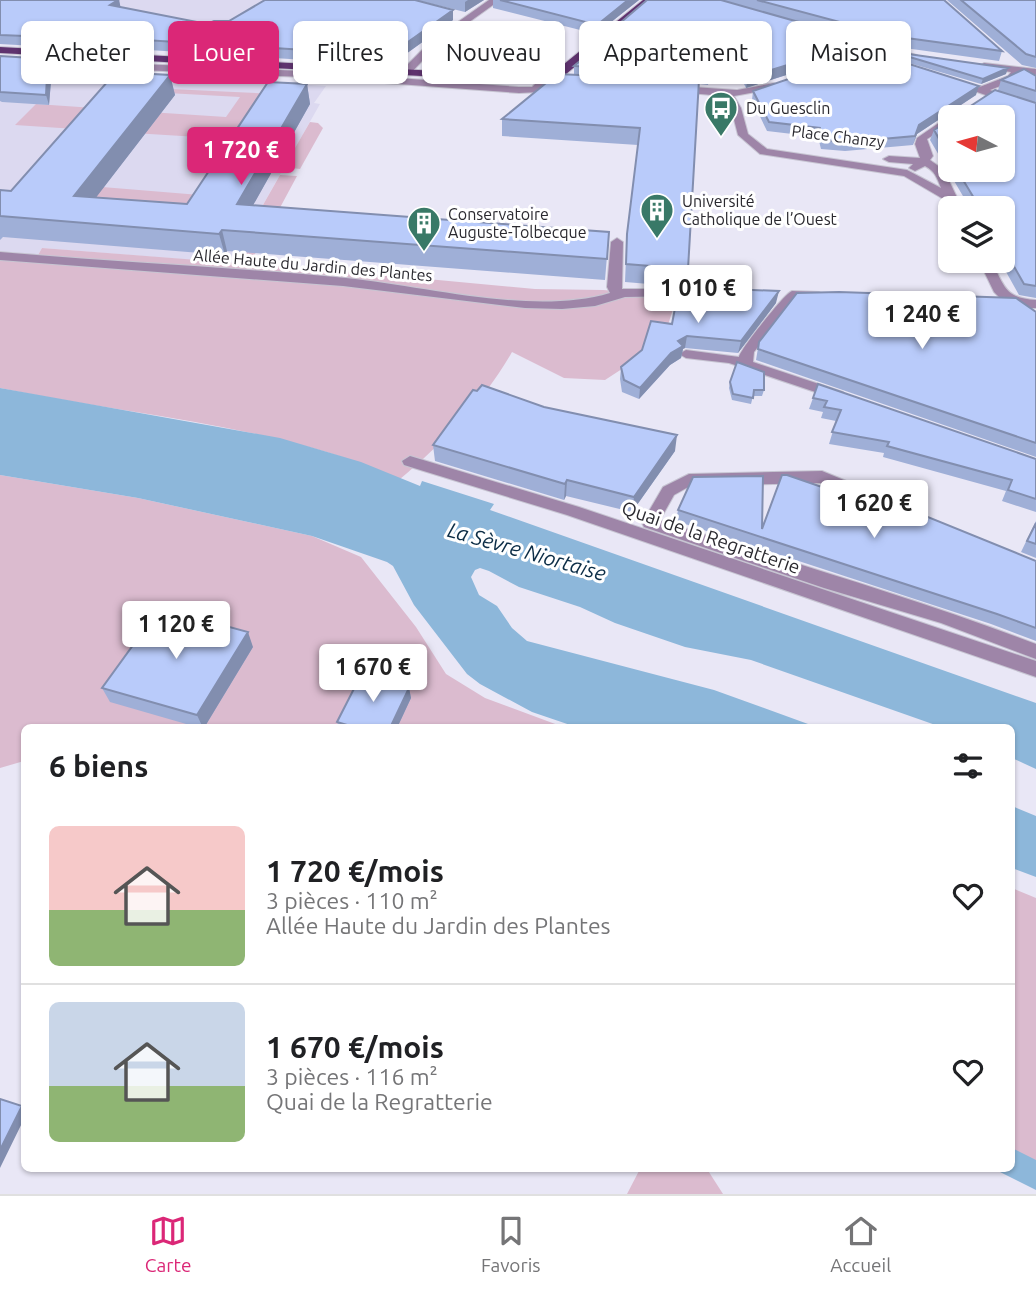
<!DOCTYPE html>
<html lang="fr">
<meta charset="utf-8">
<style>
:root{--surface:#fff;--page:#f6f6f6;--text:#202124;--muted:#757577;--line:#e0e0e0;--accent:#db2777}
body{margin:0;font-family:Ubuntu,sans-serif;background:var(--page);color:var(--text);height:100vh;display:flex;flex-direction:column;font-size:26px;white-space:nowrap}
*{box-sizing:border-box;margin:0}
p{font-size:23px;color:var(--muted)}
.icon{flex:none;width:38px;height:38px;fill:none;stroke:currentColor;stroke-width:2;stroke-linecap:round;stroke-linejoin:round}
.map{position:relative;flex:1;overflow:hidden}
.panel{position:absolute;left:21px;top:724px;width:994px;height:448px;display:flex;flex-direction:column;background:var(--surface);border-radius:10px;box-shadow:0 2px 5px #0004}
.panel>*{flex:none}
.top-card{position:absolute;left:21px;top:21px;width:994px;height:63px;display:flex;gap:14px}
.needle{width:46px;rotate:276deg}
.controls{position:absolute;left:938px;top:105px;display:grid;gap:14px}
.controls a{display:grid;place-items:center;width:77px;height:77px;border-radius:10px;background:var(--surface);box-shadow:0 2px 5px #0004;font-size:35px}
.price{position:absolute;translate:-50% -60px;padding:0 16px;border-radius:7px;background:#fff;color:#222;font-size:23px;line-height:46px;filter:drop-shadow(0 2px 4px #0008)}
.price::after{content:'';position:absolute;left:50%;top:42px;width:21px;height:16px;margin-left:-10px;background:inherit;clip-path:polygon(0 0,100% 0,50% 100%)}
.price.current{background:var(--accent);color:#fff}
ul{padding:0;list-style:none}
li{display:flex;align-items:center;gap:21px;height:175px;padding:0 28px}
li+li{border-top:2px solid var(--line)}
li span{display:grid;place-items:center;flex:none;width:196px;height:140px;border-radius:10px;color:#555}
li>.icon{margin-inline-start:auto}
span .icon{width:84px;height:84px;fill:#fffc;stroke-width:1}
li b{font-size:30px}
h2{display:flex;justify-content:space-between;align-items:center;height:84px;padding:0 28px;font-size:30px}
.pill{padding:0 24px;border-radius:10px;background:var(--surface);box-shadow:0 2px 5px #0004;font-size:24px;line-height:63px}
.pill.current{background:var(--accent);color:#fff}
.menu{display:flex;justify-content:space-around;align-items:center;height:98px;border-top:2px solid var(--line);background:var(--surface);font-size:19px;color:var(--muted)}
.menu a{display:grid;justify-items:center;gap:4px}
.menu .current{color:var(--accent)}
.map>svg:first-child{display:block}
.built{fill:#dcd9f0}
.green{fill:#dbbbcf}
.water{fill:#8db7da}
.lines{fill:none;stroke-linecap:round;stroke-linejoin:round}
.minor-casing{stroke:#c7c5d2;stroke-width:2}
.major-casing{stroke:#c7c5d2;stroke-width:2}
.minor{fill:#9e85a8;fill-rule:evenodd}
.major{fill:#5f336f;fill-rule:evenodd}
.wall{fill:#9fafd7}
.shaded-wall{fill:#828eaf}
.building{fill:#b9cbfa;stroke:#828eaf;stroke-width:2}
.labels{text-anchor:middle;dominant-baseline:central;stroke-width:6;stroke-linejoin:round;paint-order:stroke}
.far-poi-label{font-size:16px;fill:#2a292f;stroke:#fff;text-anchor:start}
.far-street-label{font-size:16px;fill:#2a292f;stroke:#fff}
.street-label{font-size:19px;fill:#2a292f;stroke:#fff}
.water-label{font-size:21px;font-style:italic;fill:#0c2d46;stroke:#fff}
</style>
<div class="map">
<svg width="1036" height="1194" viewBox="0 0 1036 1194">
<rect width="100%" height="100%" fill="#e9e7f6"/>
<path class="built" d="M115,0H278L227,28L105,5Z
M0,65L326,86L314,103L320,104L230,263L42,248L38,255L0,252Z"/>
<path class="green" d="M170,89L276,94L247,140L133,133L149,112L226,117L240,97L167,93Z
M36,104L138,111L121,132L15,125Z
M310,122L318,123L323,128L300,169L284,167Z
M280,175L297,176L254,256L235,254Z
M90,186L212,196L179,247L70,212Z
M42,248L342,271L535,289L603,290L677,296L668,325L628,365L605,380L564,378L512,352C484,401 443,443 400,479C274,424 134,416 0,388V252L38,255Z
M0,475L138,498L312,536L361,557L416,627L446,674L485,698L566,728H24V761L0,768Z
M1012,888L1036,898V1177L1012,1163Z
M640,1169H707L723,1194H627Z"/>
<path class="water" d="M0,388L280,438L361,462L420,486L422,481L494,504L490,510L1036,703V769L1012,758V728H944L751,660L685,647L615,623L580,607L519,587L489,571L480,568L475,570L471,577L479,595L497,606L512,628L527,641L714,690L819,728H579L532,712L480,684L467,674L414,605L393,566L387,562L312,536L138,498L0,475Z
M1012,806L1036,816V877L1012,868Z
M1012,1148L1036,1160V1190L994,1169H1012Z"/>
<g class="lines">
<defs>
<path id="minor" d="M489,0H500L437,45L409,75H401V71L431,41Z
M856,41L917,55L919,57L914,60L853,46V42Z
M0,58L303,71L519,87H532L538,81L568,83L573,86L568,89L542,87L540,92L519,93L303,77L0,64Z
M984,63L1036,69V75L1020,73L1016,80L990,90L1036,106V113L977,92V88L1008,76L1011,72L980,68L979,66Z
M774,83L779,86L778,88L734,96L741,108L748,134L767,149L907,170L941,188C937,178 935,171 925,166L915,171L909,168L913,164L889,162L883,159L889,156L920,158L915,144L917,138L946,118L952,117L950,125L927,139L933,156L930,160L944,170L962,208H950L945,200L904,176L760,154L738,135L731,108L723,96L678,92L673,89L678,86L737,90Z
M617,238L623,242L622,289H675L680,290V296L625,297L595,306L562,309L525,308L343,286L0,260V252C115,262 231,267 346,278C426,286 533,316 610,293L607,287L611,242Z
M979,261H991C1005,286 1004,298 1036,300V308H1029L1036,313V324L1011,307L996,305L994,302L1000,298L994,292Z
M792,291L819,292L826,296L819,300L795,299L754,352L753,362L843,392L845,395L843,398H833L729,363L686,358L679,354L686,350L739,357C740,350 784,294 792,291Z
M410,456L579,507L1036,661V677L567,515L404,465L402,461Z
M822,471L878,494L880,498L872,504L820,483L690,486L674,495L660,520C785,561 913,597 1036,644V659L941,623L824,588L644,527L642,523L663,487L689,474Z"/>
<path id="major" d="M643,0H654L559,80L549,83L0,53V47L548,77Z"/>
</defs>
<use href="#minor" class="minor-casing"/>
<use href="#major" class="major-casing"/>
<use href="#minor" class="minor"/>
<use href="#major" class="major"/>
</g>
<path class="wall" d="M0,0H119L120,7L207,24L229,21L453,20L392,64L385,65L53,44V47L0,44Z
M416,0H484L465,12Z
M493,0H639L596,34L493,8Z
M647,0H944L1002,51L999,61L890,46L774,15L880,45L878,55L861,62L805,69L746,88L720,35V67L719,77H710L708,85L699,84L688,269L685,287L625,282L627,234L638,145L502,136V119L574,75V66L613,33V29Z
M947,0H1036V68L1022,65Z
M893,52L1006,74L981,84L892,58Z
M0,56L52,69L49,105L2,102L0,101Z
M170,75L175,95L96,197L187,204L307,84L310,104L253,205L609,232L605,280L227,251L225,255L3,237L0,240V190L11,191Z
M1036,76V298L1019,295L1000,261H1003V208H970L930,140L934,130L950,120V170H1003L953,117L956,109H966L998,90L1001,80Z
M753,91L976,95L917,134L913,145L845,151L821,149L818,137L767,131L752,100Z
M776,303L738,353L685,348L683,349L681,358L670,365L639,399L622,392L620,379L621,367L672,324Z
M1036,312V457L756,360L759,342Z
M730,382L764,390L762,396H753L751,404L732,400L729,388Z
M813,398L1036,459V512L1002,501L1006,491L883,457L884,453L829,444L836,421L821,418L823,412L809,409Z
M544,407L675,451L632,512L566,496L564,500L435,461L433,445Z
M678,510L762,529L1036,561V641L991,624L676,521Z
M1036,521V558L1021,552Z
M253,647L204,728H200L110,702L102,688Z
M409,688L411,698L397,728H339L337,722Z"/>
<path class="shaded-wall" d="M119,0L121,9L110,5Z
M468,0H484L465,12V2Z
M628,0H639L596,34L597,25Z
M453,10V20L392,64L385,65L384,55Z
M880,45L878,55L861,62L805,69L746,88L748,77L807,59Z
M48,59L52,69L49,105L46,95Z
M1008,68L1006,74L981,84L983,79Z
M170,75L175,95L81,217L74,196Z
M307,84L310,104L242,225L237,204Z
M979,86L976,95L917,134L913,145L919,125Z
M222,230L227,251L225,255L219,234Z
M779,291L776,303L738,353L741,341Z
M687,336L685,348L683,349L681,358L670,365L639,399L640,388L678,341Z
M677,435L675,451L632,512L634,497Z
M567,480L566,496L564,500L565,484Z
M248,632L253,647L204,728H203L197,715Z
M409,688L411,698L397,728H390Z
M22,1106L24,1107V1119L0,1168V1150Z"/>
<path class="building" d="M0,0H118L110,5L207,24L214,21H229L265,0H415L453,10L391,54L384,55L50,34V37L0,35Z
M500,0H628L597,25Z
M647,0H721L880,45L864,52L807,59L748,77L720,22V67L712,66L709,75L574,66L617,30L613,29Z
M757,0H944L1002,51L892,36Z
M961,0H1036V57L1026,54Z
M893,52H894L1008,68L983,79Z
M0,56L48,59L46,95L0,92Z
M887,57L979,86L919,125L915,136L848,142L823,140L820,128L769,122L753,91L809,72L871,64Z
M1024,69L1036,76V91L1001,80Z
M585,71L699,80L688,269L626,264L627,234L640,128L502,119L557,74L579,75Z
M116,72L170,75L74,196L187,204L268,82L307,84L237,204L609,232L607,259L222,230L219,234L0,216V190L11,191Z
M995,90L1036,103V286L1024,284L1003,247V208H980L957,170H1003V117H954L956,109H966Z
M950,120V158L934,130Z
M679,287L779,291L741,341L687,336L678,341L683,346L671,353L640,388L624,380L621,367L642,350L651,321L672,324Z
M839,292L1016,298L1036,312V443L758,349L759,342L797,293Z
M737,362L764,372V390H754L753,398L733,394L730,382Z
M818,384L1036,459V499L1008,490L1012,480L887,446L889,442L832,432L841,410L824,407L827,401L813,398Z
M482,385L544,407L677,435L634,497L567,480L565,484L433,445L473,390L477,391Z
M782,475H787L848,496L854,487L1036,561V628L997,614L678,510L693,477L763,476L762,529Z
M1036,523V544L1027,541Z
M160,608L248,632L197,715L102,688Z
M361,675L409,688L390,728H357L337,722Z
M0,1099L22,1106L0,1150Z"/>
<defs>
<symbol id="bus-pin" viewBox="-11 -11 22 30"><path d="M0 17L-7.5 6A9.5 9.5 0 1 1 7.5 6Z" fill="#397967" stroke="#fff"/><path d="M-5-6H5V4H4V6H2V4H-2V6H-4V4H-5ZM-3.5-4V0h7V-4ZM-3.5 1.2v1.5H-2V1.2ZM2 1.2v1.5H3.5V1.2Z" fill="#fff"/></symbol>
<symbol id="building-pin" viewBox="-11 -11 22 30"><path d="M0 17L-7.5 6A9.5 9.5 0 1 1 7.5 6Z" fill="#397967" stroke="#fff"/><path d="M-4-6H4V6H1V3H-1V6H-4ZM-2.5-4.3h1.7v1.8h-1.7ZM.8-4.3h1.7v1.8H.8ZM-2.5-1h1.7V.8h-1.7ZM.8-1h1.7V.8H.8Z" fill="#fff"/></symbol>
</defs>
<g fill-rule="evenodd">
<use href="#bus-pin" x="702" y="89" width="38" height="52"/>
<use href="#building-pin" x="638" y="191" width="38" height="52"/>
<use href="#building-pin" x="405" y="204" width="38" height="52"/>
</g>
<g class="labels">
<g class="far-poi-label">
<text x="746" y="108">Du Guesclin</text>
<text x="682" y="201">Université<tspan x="682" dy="18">Catholique de l’Ouest</tspan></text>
<text x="448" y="214">Conservatoire<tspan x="448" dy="18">Auguste-Tolbecque</tspan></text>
</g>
<g class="far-street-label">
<text transform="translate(838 136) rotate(7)">Place Chanzy</text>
<text transform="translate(313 265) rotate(5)">Allée Haute du Jardin des Plantes</text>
</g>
<g class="street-label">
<text transform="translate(711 537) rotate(19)">Quai de la Regratterie</text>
</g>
<g class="water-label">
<text transform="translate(527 551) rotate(16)">La Sèvre Niortaise</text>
</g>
</g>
</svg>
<div class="controls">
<a><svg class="needle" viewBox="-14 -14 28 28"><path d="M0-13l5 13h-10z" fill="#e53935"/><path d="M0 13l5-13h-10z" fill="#757577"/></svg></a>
<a><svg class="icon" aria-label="layers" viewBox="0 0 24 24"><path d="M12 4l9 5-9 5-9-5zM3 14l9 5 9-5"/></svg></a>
</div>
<b class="price current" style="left:241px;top:187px">1 720 €</b>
<b class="price" style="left:698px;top:325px">1 010 €</b>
<b class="price" style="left:922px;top:351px">1 240 €</b>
<b class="price" style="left:874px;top:540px">1 620 €</b>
<b class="price" style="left:176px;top:661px">1 120 €</b>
<b class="price" style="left:373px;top:704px">1 670 €</b>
<div class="top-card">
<a class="pill">Acheter</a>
<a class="pill current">Louer</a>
<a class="pill">Filtres</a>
<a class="pill">Nouveau</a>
<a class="pill">Appartement</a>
<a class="pill">Maison</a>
</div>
<section class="panel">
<h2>6 biens<svg class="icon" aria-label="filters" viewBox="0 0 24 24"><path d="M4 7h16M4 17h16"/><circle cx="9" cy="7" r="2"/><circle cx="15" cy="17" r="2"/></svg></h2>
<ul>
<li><span style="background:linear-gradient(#f6c9c9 60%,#8fb573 0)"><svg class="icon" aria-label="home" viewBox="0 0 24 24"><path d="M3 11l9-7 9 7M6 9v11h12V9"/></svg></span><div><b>1 720 €/mois</b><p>3 pièces · 110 m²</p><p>Allée Haute du Jardin des Plantes</p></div><svg class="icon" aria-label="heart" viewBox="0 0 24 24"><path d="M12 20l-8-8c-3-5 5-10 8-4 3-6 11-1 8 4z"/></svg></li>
<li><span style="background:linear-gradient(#c9d6e8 60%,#8fb573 0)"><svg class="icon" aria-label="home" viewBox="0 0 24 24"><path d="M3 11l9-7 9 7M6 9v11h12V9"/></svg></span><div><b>1 670 €/mois</b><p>3 pièces · 116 m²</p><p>Quai de la Regratterie</p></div><svg class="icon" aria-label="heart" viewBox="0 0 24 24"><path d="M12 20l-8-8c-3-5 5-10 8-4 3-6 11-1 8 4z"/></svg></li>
</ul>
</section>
</div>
<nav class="menu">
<a class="current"><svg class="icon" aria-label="map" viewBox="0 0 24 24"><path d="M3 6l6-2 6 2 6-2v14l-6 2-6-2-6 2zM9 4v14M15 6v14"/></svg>Carte</a>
<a><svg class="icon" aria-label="saved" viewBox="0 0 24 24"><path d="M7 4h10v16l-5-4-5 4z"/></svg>Favoris</a>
<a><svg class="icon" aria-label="home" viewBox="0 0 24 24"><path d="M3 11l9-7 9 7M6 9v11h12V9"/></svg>Accueil</a>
</nav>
